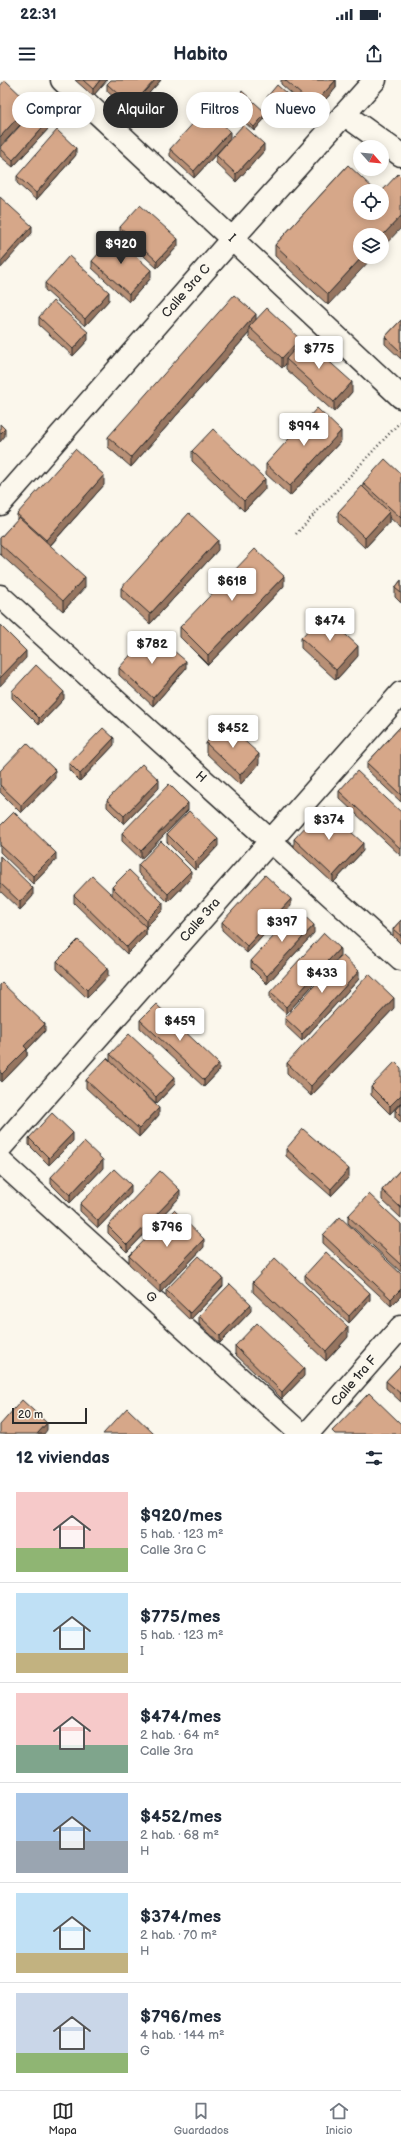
<!DOCTYPE html>
<html lang="es">
<meta charset="utf-8">
<style>
:root{--surface:#fff;--page:#f6f6f7;--text:#1f2937;--muted:#747a83;--line:#e0e1e3;--accent:#2b2b2b}
body{margin:0;font-family:"Balsamiq Sans",sans-serif;background:var(--page);color:var(--text);height:100vh;display:flex;flex-direction:column;font-size:15px;white-space:nowrap}
*{box-sizing:border-box;margin:0}
p{font-size:13px;color:var(--muted)}
.icon{flex:none;width:22px;height:22px;fill:none;stroke:currentColor;stroke-width:2;stroke-linecap:round;stroke-linejoin:round}
.map{position:relative;height:1354px;overflow:hidden}
.panel{display:flex;flex-direction:column;background:var(--surface);flex:1}
.panel>*{flex:none}
.top-card{position:absolute;left:12px;top:12px;width:377px;height:36px;display:flex;gap:8px}
.needle{width:26px;rotate:117deg}
.controls{position:absolute;left:353px;top:60px;display:grid;gap:8px}
.controls a{display:grid;place-items:center;width:36px;height:36px;border-radius:50%;background:var(--surface);box-shadow:0 2px 10px #0003;font-size:20px}
.scale{position:absolute;left:12px;bottom:10px;width:75px;box-sizing:border-box;padding-left:4px;border:2px solid #2b2b2b;border-top:0;font-size:11px;line-height:14px;white-space:nowrap;color:#2b2b2b;-webkit-text-stroke:3px #fbf7ec;paint-order:stroke}
.price{position:absolute;translate:-50% -34px;padding:0 9px;border-radius:4px;background:#fff;color:#222;font-size:13px;line-height:26px;filter:drop-shadow(0 1px 2px #0008)}
.price::after{content:'';position:absolute;left:50%;top:24px;width:12px;height:9px;margin-left:-6px;background:inherit;clip-path:polygon(0 0,100% 0,50% 100%)}
.price.selected{background:var(--accent);color:#fff}
ul{padding:0;list-style:none}
li{display:flex;align-items:center;gap:12px;height:100px;padding:0 16px}
li+li{border-top:1px solid var(--line)}
li span{display:grid;place-items:center;flex:none;width:112px;height:80px;border-radius:0px;color:#555}
li>.icon{margin-inline-start:auto}
span .icon{width:48px;height:48px;fill:#fffc;stroke-width:1}
li b{font-size:17px}
h2{display:flex;justify-content:space-between;align-items:center;height:48px;padding:0 16px;font-size:17px}
.chip{padding:0 14px;border-radius:18px;background:var(--surface);box-shadow:0 2px 10px #0003;font-size:14px;line-height:36px}
.chip.selected{background:var(--accent);color:#fff}
.status{display:flex;justify-content:space-between;align-items:center;height:28px;padding:0 20px;background:var(--surface);direction:ltr}
.status svg{height:11px;fill:currentColor}
header{display:flex;justify-content:space-between;align-items:center;height:52px;padding:0 16px;background:var(--surface);font-size:18px;font-weight:800}
.menu{display:flex;justify-content:space-around;align-items:center;height:56px;border-top:1px solid var(--line);background:var(--surface);font-size:11px;color:var(--muted)}
.menu a{display:grid;justify-items:center;gap:2px}
.menu .selected{color:var(--accent)}
.map>svg:first-child{display:block}
.lines{fill:none;stroke-linecap:round;stroke-linejoin:round}
.minor-casing{stroke:#2b2b2b;stroke-width:25}
.path{stroke:#2b2b2b;stroke-width:2.5;stroke-dasharray:1 3;stroke-linecap:butt}
.minor{stroke:#fbf7ec;stroke-width:22}
.wall{fill:#b89076;stroke:#2b2b2b}
.shaded-wall{fill:#967560;stroke:#2b2b2b}
.building{fill:#d6a789;stroke:#2b2b2b}
.labels{text-anchor:middle;dominant-baseline:central;stroke-width:3;stroke-linejoin:round;paint-order:stroke}
.street-label{font-size:13px;fill:#2b2b2b;stroke:#fbf7ec}
</style>
<div class="status"><b>22:31</b><svg viewBox="0 0 49 12"><path d="M0 12V9h3v3zM5 12V6h3v6zM10 12V3h3v9zM15 12V0h3v12zM26 1h20v11H26zM47 4h2v5h-2z"/></svg></div>
<header><svg class="icon" aria-label="menu" viewBox="0 0 24 24"><path d="M4 6h16M4 12h16M4 18h16"/></svg>Habito<svg class="icon" aria-label="share" viewBox="0 0 24 24"><path d="M12 15V3M7 8l5-5 5 5M5 13v7h14v-7"/></svg></header>
<div class="map">
<svg width="401" height="1354" viewBox="0 0 401 1354">
<rect width="100%" height="100%" fill="#fbf7ec"/>
<filter id="ink" filterUnits="userSpaceOnUse"><feTurbulence type="fractalNoise" baseFrequency=".025" numOctaves="2"/><feDisplacementMap in="SourceGraphic" scale="8" xChannelSelector="R" yChannelSelector="G"/><feConvolveMatrix kernelMatrix="1 2 1 2 8 2 1 2 1" color-interpolation-filters="sRGB"/></filter>
<g filter="url(#ink)">
<g class="lines">
<defs>
<path id="minor" d="M62,0L401,317
M344,34L401,75
M0,424L232,159L375,0
M0,516L401,879
M0,1068L401,613
M0,1081L301,1354
M307,1354L401,1247"/>
</defs>
<use href="#minor" class="minor-casing"/>
<path class="path" d="M296,454L401,341"/>
<use href="#minor" class="minor"/>
</g>
<path class="wall" d="M75,0H107L93,16Z
M161,0L131,33L107,11V4Z
M281,0H336V8L313,33L281,4Z
M267,17L306,35L296,47L267,21Z
M230,25L266,37L254,51L230,29Z
M49,48L13,87L0,76V68Z
M230,59L194,98L170,76V69Z
M264,71L236,102L216,83V75Z
M76,75L36,120L17,103V96Z
M348,85L328,225L275,176V165Z
M120,147L178,166L157,188L120,154Z
M92,181L151,198L129,222L92,188Z
M45,203L109,220L85,246L45,210Z
M39,237L88,260L73,276L39,245Z
M256,239L300,263L352,312L334,332L286,289V284L282,288L249,257V253L131,387L108,367V357Z
M401,240V279L385,264V257Z
M341,361L290,416L266,394V384Z
M192,371L265,409L244,431L192,381Z
M401,394V448L389,437V442L365,468L338,442V432L363,407V403Z
M104,405L50,466L85,507L63,531L0,474V458L17,440V434Z
M218,470L150,544L121,517V508Z
M401,500V523L395,517V508Z
M284,506L208,585L180,557V547Z
M301,558L358,576L336,600L301,568Z
M119,588H186L153,626L119,595Z
M12,611L64,619L39,645L12,618Z
M401,646V722L367,690V683Z
M206,663L259,684L240,705L206,673Z
M114,665L80,701L69,690V683Z
M0,691L55,698L21,733L0,712Z
M159,708L124,744L107,727V720Z
M339,711L401,732V776L339,718Z
M188,730L141,779L122,761V753Z
M0,746L56,780L33,804L0,772Z
M167,754L218,766L195,790L167,762Z
M294,759L363,771L333,803L294,767Z
M0,776L33,816L20,830L0,811Z
M138,785L191,798L168,822L138,793Z
M112,807L163,830L146,847V855L127,874L74,823V815H112Z
M291,826L247,873L222,850V842Z
M401,840V864L393,856V849Z
M314,853L267,904L251,888V881Z
M340,876L286,934L270,919V912Z
M57,881L108,896L87,918L57,889Z
M359,899L302,961L285,945V938Z
M0,905L45,951L27,970V976L2,1002L0,1000Z
M394,928L311,1016L287,993V983Z
M140,940L219,991L204,1007L140,948Z
M110,974L175,1004L156,1024L110,982Z
M86,1000L159,1035L139,1057L86,1008Z
M371,1007L401,1022L390,1034L371,1015Z
M401,1023V1043L395,1037V1030Z
M29,1058L73,1061L49,1085L29,1065Z
M286,1069L349,1097L331,1116L286,1076Z
M103,1088L70,1123L51,1104V1097Z
M401,1089V1138L382,1120V1110Z
M131,1113L98,1148L80,1131V1124Z
M180,1117L127,1172L108,1153V1146Z
M348,1136L401,1144V1192L348,1143Z
M323,1155L401,1194L391,1226L323,1163Z
M204,1167L160,1213L129,1184V1176Z
M305,1195L370,1220L349,1243L305,1202Z
M253,1202L348,1257L326,1281L253,1212Z
M223,1206L190,1240L166,1217V1210Z
M251,1231L220,1263L199,1244V1236Z
M235,1266L304,1296L282,1319L235,1274Z
M401,1285V1322L386,1308V1301Z"/>
<path class="shaded-wall" d="M100,0H107L93,16V9Z
M155,0H161L131,33V26Z
M336,0V8L313,33V25Z
M30,24V34L0,67V57Z
M306,31V35L296,47V43Z
M266,33V37L254,51V47Z
M49,40V48L13,87V80Z
M230,51V59L194,98V91Z
M264,64V71L236,102V94Z
M76,68V75L36,120V113Z
M401,136V148L382,168V156Z
M32,146V153L1,188V181Z
M178,159V166L157,188V181Z
M362,177H373L328,225V214Z
M151,190V198L129,222V214Z
M109,212V220L85,246V239Z
M256,234V244L249,247V253L131,387V377Z
M88,252V260L73,276V269Z
M300,259V269L286,279V284L282,288V278Z
M352,302V312L334,332V322Z
M5,349V356L0,362V354Z
M341,351V361L290,416V406Z
M104,395V405L46,470V460Z
M265,399V409L244,431V421Z
M389,432V442L365,468V458Z
M218,460V470L150,544V534Z
M284,496V506L208,585V575Z
M85,497V507L63,531V521Z
M358,566V576L336,600V590Z
M26,571V578L0,606V598Z
M186,581V588L153,626V618Z
M64,612V619L39,645V638Z
M114,658V665L80,701V694Z
M259,674V684L240,705V695Z
M55,690V698L21,733V725Z
M159,700V708L124,744V736Z
M188,723V730L141,779V771Z
M218,759V766L195,790V782Z
M363,763V771L333,803V796Z
M56,773V780L33,804V796Z
M191,791V798L168,822V814Z
M33,808V816L20,830V822Z
M291,819V826L247,873V866Z
M163,823V830L146,847V840Z
M314,845V853L267,904V896Z
M146,847V855L127,874V867Z
M340,868V876L286,934V927Z
M108,888V896L87,918V910Z
M359,891V899L302,961V954Z
M394,918V928L311,1016V1006Z
M45,944V951L27,970V976L2,1002V994L24,966Z
M219,984V991L204,1007V1000Z
M175,997V1004L156,1024V1017Z
M401,1015V1022L390,1034V1026Z
M159,1028V1035L139,1057V1049Z
M73,1053V1061L49,1085V1078Z
M103,1080V1088L70,1123V1115Z
M349,1089V1097L331,1116V1109Z
M131,1105V1113L98,1148V1141Z
M180,1110V1117L127,1172V1165Z
M204,1159V1167L160,1213V1205Z
M223,1198V1206L190,1240V1233Z
M401,1209V1216L391,1226V1219Z
M370,1213V1220L349,1243V1236Z
M251,1224V1231L220,1263V1256Z
M348,1247V1257L326,1281V1271Z
M304,1288V1296L282,1319V1312Z
M47,1343V1350L44,1354H37Z"/>
<path class="building" d="M5,0L30,24L0,57V6Z
M83,0H100L93,9Z
M111,0H155L131,26L107,4Z
M285,0H336L313,25Z
M277,5L306,31L296,43L267,17Z
M242,11L266,33L254,47L230,25Z
M36,28L49,40L13,80L0,68Z
M206,29L230,51L194,91L170,69Z
M243,45L264,64L236,94L216,75Z
M57,50L76,68L36,113L17,96Z
M348,85L376,111H360V133H382V111L398,94L401,97V136L382,156V155H360V177H362L328,214L275,165Z
M0,117L32,146L1,181L0,180Z
M140,125L178,159L157,181L120,147Z
M114,156L151,190L129,214L92,181Z
M69,176L109,212L85,239L45,203Z
M234,215L256,234L131,377L108,357Z
M53,221L88,252L73,269L39,237Z
M267,228L300,259L282,278L249,247Z
M401,240V272L385,257Z
M304,259L352,302L334,322L286,279Z
M317,328L341,351L290,406L266,384Z
M0,344L5,349L0,354Z
M213,349L265,399L244,421L192,371Z
M75,369L104,395L46,460L17,434Z
M385,379L401,394V438L363,403Z
M362,406L389,432L365,458L338,432Z
M189,433L218,460L150,534L121,508Z
M19,437L85,497L63,521L0,464V458Z
M255,469L284,496L208,575L180,547Z
M401,500V513L395,508Z
M323,534L358,566L336,590L301,558Z
M0,545L26,571L0,598Z
M151,552L186,581L153,618L119,588Z
M36,585L64,612L39,638L12,611Z
M225,643L259,674L240,695L206,663Z
M401,646V715L367,683Z
M103,648L114,658L80,694L69,683Z
M27,663L55,690L21,725L0,705V691Z
M142,684L159,700L124,736L107,720Z
M357,691L401,732V769L339,711Z
M169,704L188,723L141,771L122,753Z
M324,727L363,763L333,796L294,759Z
M189,731L218,759L195,782L167,754Z
M14,732L56,773L33,796L0,765V746Z
M161,761L191,791L168,814L138,785Z
M0,776L33,808L20,822L0,803Z
M129,790L163,823L146,840L112,807Z
M265,795L291,819L247,866L222,842Z
M92,796L146,847L127,867L74,815Z
M298,830L314,845L267,896L251,881Z
M401,840V856L393,849Z
M324,853L340,868L286,927L270,912Z
M78,860L108,888L87,910L57,881Z
M342,875L359,891L302,954L285,938Z
M369,894L394,918L311,1006L287,983Z
M2,903L45,944L24,966L27,969L2,994L0,992V905Z
M156,924L219,984L204,1000L140,940Z
M129,954L175,997L156,1017L110,974Z
M107,978L159,1028L139,1049L86,1000Z
M395,982L401,988V1015L390,1026L371,1007Z
M401,1023V1036L395,1030Z
M52,1033L73,1053L49,1078L29,1058Z
M303,1049L349,1089L331,1109L286,1069Z
M84,1062L103,1080L70,1115L51,1097Z
M114,1089L131,1105L98,1141L80,1124Z
M401,1089V1128L382,1110Z
M160,1091L180,1110L127,1165L108,1146Z
M369,1114L401,1144V1185L348,1136Z
M174,1130L204,1159L160,1205L129,1176Z
M340,1137L401,1194V1209L391,1219L323,1155Z
M326,1172L370,1213L349,1236L305,1195Z
M199,1176L223,1198L190,1233L166,1210Z
M275,1178L348,1247L326,1271L253,1202Z
M230,1204L251,1224L220,1256L199,1236Z
M257,1243L304,1288L282,1312L235,1266Z
M401,1285V1314L386,1301Z
M369,1313L401,1344V1354H335L332,1351Z
M22,1320L47,1343L37,1354H0V1345Z
M127,1328L154,1354H103Z"/>
</g>
<g class="labels">
<g class="street-label">
<text transform="translate(232 158) rotate(43)">I</text>
<text transform="translate(186 211) rotate(-49)">Calle 3ra C</text>
<text transform="translate(201 697) rotate(42)">H</text>
<text transform="translate(200 840) rotate(-49)">Calle 3ra</text>
<text transform="translate(151 1217) rotate(42)">G</text>
<text transform="translate(354 1301) rotate(-49)">Calle 1ra F</text>
</g>
</g>
</svg>
<div class="controls">
<a><svg class="needle" viewBox="-14 -14 28 28"><path d="M0-13l5 13h-10z" fill="#e53935"/><path d="M0 13l5-13h-10z" fill="#747a83"/></svg></a>
<a><svg class="icon" aria-label="locate" viewBox="0 0 24 24"><circle cx="12" cy="12" r="6"/><path d="M12 2v4M12 18v4M2 12h4M18 12h4"/></svg></a>
<a><svg class="icon" aria-label="layers" viewBox="0 0 24 24"><path d="M12 4l9 5-9 5-9-5zM3 14l9 5 9-5"/></svg></a>
</div>
<div class="scale">20 m</div>
<b class="price selected" style="left:121px;top:185px">$920</b>
<b class="price" style="left:319px;top:290px">$775</b>
<b class="price" style="left:304px;top:367px">$994</b>
<b class="price" style="left:232px;top:522px">$618</b>
<b class="price" style="left:330px;top:562px">$474</b>
<b class="price" style="left:152px;top:585px">$782</b>
<b class="price" style="left:233px;top:669px">$452</b>
<b class="price" style="left:329px;top:761px">$374</b>
<b class="price" style="left:282px;top:863px">$397</b>
<b class="price" style="left:322px;top:914px">$433</b>
<b class="price" style="left:180px;top:962px">$459</b>
<b class="price" style="left:167px;top:1168px">$796</b>
<div class="top-card">
<a class="chip">Comprar</a>
<a class="chip selected">Alquilar</a>
<a class="chip">Filtros</a>
<a class="chip">Nuevo</a>
</div>
</div>
<section class="panel">
<h2>12 viviendas<svg class="icon" aria-label="filters" viewBox="0 0 24 24"><path d="M4 7h16M4 17h16"/><circle cx="9" cy="7" r="2"/><circle cx="15" cy="17" r="2"/></svg></h2>
<ul>
<li><span style="background:linear-gradient(#f6c9c9 70%,#8fb573 0)"><svg class="icon" aria-label="home" viewBox="0 0 24 24"><path d="M3 11l9-7 9 7M6 9v11h12V9"/></svg></span><div><b>$920/mes</b><p>5 hab. · 123 m²</p><p>Calle 3ra C</p></div></li>
<li><span style="background:linear-gradient(#bfe0f5 75%,#c2b280 0)"><svg class="icon" aria-label="home" viewBox="0 0 24 24"><path d="M3 11l9-7 9 7M6 9v11h12V9"/></svg></span><div><b>$775/mes</b><p>5 hab. · 123 m²</p><p>I</p></div></li>
<li><span style="background:linear-gradient(#f6c9c9 65%,#7fa58c 0)"><svg class="icon" aria-label="home" viewBox="0 0 24 24"><path d="M3 11l9-7 9 7M6 9v11h12V9"/></svg></span><div><b>$474/mes</b><p>2 hab. · 64 m²</p><p>Calle 3ra</p></div></li>
<li><span style="background:linear-gradient(#a9c7e8 60%,#9aa5b1 0)"><svg class="icon" aria-label="home" viewBox="0 0 24 24"><path d="M3 11l9-7 9 7M6 9v11h12V9"/></svg></span><div><b>$452/mes</b><p>2 hab. · 68 m²</p><p>H</p></div></li>
<li><span style="background:linear-gradient(#bfe0f5 75%,#c2b280 0)"><svg class="icon" aria-label="home" viewBox="0 0 24 24"><path d="M3 11l9-7 9 7M6 9v11h12V9"/></svg></span><div><b>$374/mes</b><p>2 hab. · 70 m²</p><p>H</p></div></li>
<li><span style="background:linear-gradient(#c9d6e8 75%,#8fb573 0)"><svg class="icon" aria-label="home" viewBox="0 0 24 24"><path d="M3 11l9-7 9 7M6 9v11h12V9"/></svg></span><div><b>$796/mes</b><p>4 hab. · 144 m²</p><p>G</p></div></li>
</ul>
</section>
<nav class="menu">
<a class="selected"><svg class="icon" aria-label="map" viewBox="0 0 24 24"><path d="M3 6l6-2 6 2 6-2v14l-6 2-6-2-6 2zM9 4v14M15 6v14"/></svg>Mapa</a>
<a><svg class="icon" aria-label="saved" viewBox="0 0 24 24"><path d="M7 4h10v16l-5-4-5 4z"/></svg>Guardados</a>
<a><svg class="icon" aria-label="home" viewBox="0 0 24 24"><path d="M3 11l9-7 9 7M6 9v11h12V9"/></svg>Inicio</a>
</nav>
